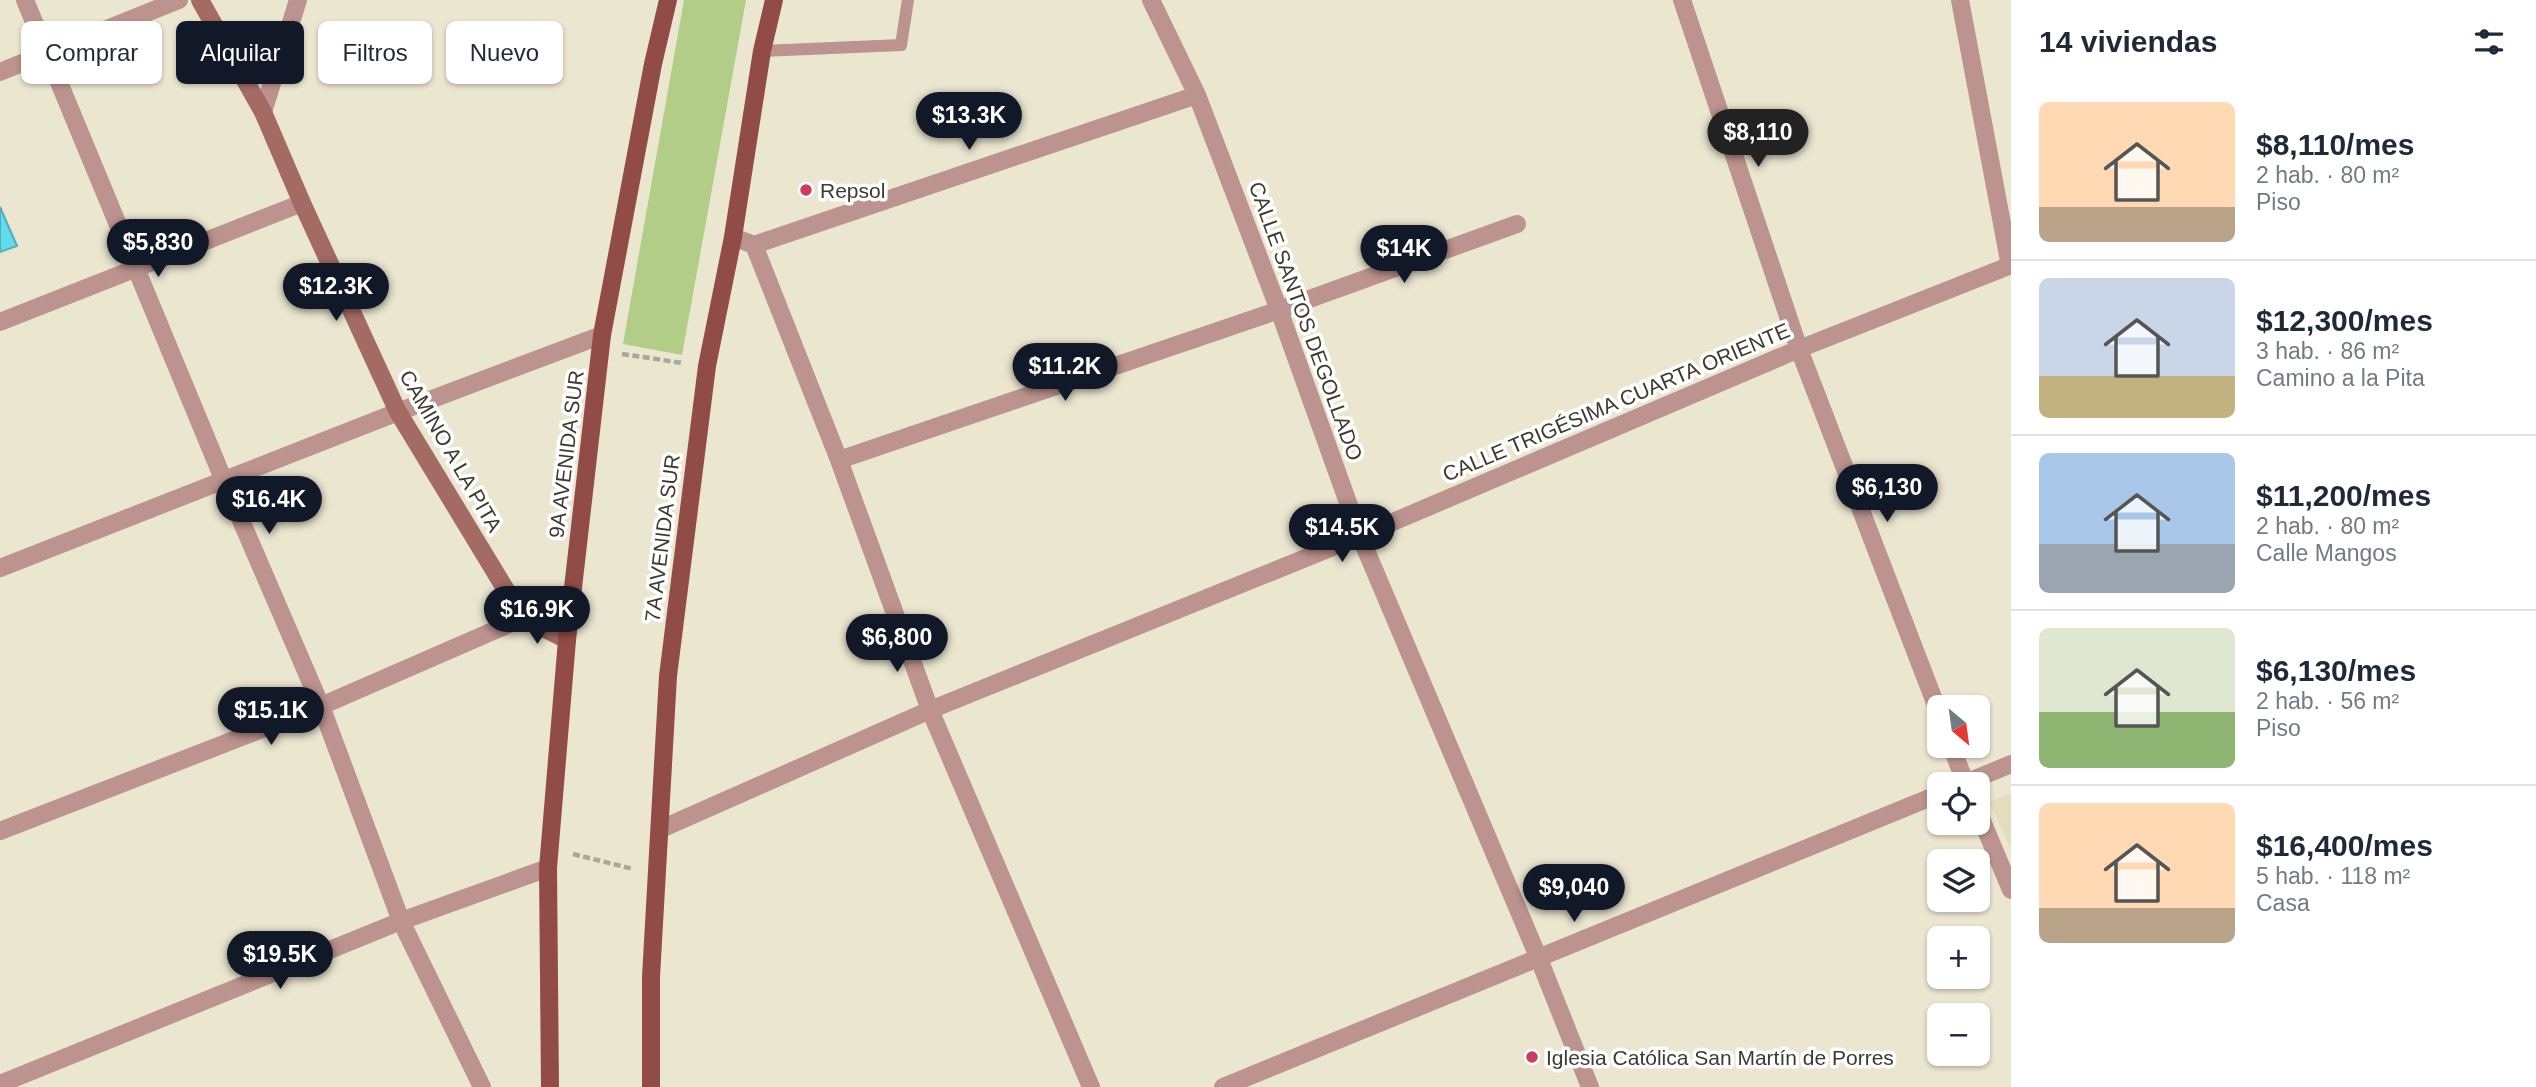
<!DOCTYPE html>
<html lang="es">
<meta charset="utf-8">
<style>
:root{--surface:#fff;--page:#f6f6f7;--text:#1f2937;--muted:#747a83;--line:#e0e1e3;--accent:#111827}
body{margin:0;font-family:Helvetica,sans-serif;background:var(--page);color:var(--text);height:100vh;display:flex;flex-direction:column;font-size:26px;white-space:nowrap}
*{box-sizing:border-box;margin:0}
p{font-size:23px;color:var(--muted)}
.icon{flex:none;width:38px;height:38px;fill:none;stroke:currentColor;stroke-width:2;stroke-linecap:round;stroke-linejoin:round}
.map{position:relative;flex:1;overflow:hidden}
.drawer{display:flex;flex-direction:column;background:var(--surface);width:525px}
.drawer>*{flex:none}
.guide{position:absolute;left:21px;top:21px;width:665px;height:63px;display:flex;gap:14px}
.needle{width:46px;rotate:151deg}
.fabs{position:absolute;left:1927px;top:695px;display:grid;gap:14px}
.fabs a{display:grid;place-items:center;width:63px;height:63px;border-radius:10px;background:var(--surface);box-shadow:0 2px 5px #0004;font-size:35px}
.price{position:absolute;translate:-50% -60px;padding:0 16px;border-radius:24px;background:var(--accent);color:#fff;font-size:23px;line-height:46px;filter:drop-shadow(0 2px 4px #0008)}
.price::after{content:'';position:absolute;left:50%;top:42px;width:21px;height:16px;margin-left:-10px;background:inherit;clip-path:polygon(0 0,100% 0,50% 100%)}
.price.on{background:#222;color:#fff}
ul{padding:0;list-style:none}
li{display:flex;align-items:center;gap:21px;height:175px;padding:0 28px}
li+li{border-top:2px solid var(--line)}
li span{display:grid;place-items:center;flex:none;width:196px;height:140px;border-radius:10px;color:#555}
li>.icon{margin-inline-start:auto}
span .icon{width:84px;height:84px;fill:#fffc;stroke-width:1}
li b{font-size:30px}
h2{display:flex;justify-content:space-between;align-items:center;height:84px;padding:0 28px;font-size:30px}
.chip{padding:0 24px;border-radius:10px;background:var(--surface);box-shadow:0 2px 5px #0004;font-size:24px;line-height:63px}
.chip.on{background:var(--accent);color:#fff}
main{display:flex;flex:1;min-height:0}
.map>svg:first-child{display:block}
.built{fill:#e3dcbe}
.green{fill:#b1cd88}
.water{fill:#61dcef;stroke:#56abb6;stroke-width:2}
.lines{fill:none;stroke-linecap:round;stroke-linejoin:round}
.path{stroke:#aba796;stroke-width:4.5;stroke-dasharray:7 3.5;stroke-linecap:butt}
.lane{stroke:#bc938e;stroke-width:12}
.street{stroke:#bc938e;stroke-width:18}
.secondary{stroke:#a46a64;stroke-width:18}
.primary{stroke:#924c47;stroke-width:18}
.poi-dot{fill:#cb3c61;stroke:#fff;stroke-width:2.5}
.labels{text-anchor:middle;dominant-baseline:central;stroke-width:7;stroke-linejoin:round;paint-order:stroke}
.poi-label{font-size:21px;fill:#3c3a31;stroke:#fff;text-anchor:start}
.street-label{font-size:21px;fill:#3c3a31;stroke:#fff}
</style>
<main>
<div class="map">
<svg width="2011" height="1087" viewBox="0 0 2011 1087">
<rect width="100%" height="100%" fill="#ebe6d0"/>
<path class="built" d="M2011,793V849L1989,802Z"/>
<path class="green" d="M684,0H746L682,355L623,344Z"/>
<path class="water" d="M0,207L17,246L0,252Z"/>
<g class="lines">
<path class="path" d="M622,354L683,363
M573,854L633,869"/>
<path class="lane" d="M762,51L901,45L908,0"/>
<path class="street" d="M25,0L224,481L321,706L401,921L482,1087
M1151,0L1197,95L1279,310L1360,536L1539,959L1590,1087
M1682,0L1799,349L1939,713
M1960,0L2010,266
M0,72L179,0
M263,112L298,0
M733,237L754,245L839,460L930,710L1091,1087
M754,245L1197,95
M0,322L302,203
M839,460L1279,310L1517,224
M0,568L398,412L602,335
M1951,746L1966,784
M1963,784L2011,764
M1978,811L2011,890
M661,829L930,710L1360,536L1799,349L2011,265
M0,831L321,706L523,618
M0,1084L401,921L548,868
M1223,1087L1939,794"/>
<path class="secondary" d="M200,0L263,112L302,203L398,412L523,618L567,640"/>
<path class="primary" d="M550,1087L548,868L567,640L602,335L653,64L668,0
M651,1087V977L668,676L707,366L733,237L762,51L774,0"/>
</g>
<g class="poi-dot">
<circle cx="806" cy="190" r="7"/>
<circle cx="1532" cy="1057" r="7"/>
</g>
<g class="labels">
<g class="poi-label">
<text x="820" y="190">Repsol</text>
<text x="1546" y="1057">Iglesia Católica San Martín de Porres</text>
</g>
<g class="street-label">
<text transform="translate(1306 321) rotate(70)">CALLE SANTOS DEGOLLADO</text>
<text transform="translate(1616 402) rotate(-23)">CALLE TRIGÉSIMA CUARTA ORIENTE</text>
<text transform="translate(451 451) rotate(60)">CAMINO A LA PITA</text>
<text transform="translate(566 454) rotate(-83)">9A AVENIDA SUR</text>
<text transform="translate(662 538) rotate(-83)">7A AVENIDA SUR</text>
</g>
</g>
</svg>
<div class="fabs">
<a><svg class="needle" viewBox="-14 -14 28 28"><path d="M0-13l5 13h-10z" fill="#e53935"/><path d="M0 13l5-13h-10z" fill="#747a83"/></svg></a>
<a><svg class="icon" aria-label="locate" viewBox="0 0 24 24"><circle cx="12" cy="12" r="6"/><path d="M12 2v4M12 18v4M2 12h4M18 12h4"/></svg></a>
<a><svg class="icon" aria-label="layers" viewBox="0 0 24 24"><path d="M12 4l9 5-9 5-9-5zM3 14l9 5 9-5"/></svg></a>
<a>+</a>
<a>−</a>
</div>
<b class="price" style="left:969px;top:152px">$13.3K</b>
<b class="price on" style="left:1758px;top:169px">$8,110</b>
<b class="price" style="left:158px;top:279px">$5,830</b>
<b class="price" style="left:1404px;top:285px">$14K</b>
<b class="price" style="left:336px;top:323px">$12.3K</b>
<b class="price" style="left:1065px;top:403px">$11.2K</b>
<b class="price" style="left:1887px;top:524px">$6,130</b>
<b class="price" style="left:269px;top:536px">$16.4K</b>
<b class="price" style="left:1342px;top:564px">$14.5K</b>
<b class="price" style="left:537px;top:646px">$16.9K</b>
<b class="price" style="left:897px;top:674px">$6,800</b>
<b class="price" style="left:271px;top:747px">$15.1K</b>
<b class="price" style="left:1574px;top:924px">$9,040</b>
<b class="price" style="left:280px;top:991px">$19.5K</b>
<div class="guide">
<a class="chip">Comprar</a>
<a class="chip on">Alquilar</a>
<a class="chip">Filtros</a>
<a class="chip">Nuevo</a>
</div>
</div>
<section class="drawer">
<h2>14 viviendas<svg class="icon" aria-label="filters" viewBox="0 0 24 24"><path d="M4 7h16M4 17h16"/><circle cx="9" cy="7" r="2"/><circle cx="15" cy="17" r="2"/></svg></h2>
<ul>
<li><span style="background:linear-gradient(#ffd9b3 75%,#b9a48a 0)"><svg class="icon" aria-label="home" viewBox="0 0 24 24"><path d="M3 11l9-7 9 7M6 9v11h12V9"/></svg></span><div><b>$8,110/mes</b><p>2 hab. · 80 m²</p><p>Piso</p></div></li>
<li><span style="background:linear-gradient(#c9d6e8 70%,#c2b280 0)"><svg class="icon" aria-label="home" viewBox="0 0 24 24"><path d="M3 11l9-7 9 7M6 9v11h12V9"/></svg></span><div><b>$12,300/mes</b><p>3 hab. · 86 m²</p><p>Camino a la Pita</p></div></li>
<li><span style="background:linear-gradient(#a9c7e8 65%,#9aa5b1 0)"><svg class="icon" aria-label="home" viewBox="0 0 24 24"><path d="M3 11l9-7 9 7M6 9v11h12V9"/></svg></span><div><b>$11,200/mes</b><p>2 hab. · 80 m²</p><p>Calle Mangos</p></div></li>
<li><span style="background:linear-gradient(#dfe7d0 60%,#8fb573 0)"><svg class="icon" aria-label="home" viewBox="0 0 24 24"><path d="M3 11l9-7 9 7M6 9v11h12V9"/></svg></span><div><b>$6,130/mes</b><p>2 hab. · 56 m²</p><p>Piso</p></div></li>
<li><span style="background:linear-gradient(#ffd9b3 75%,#b9a48a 0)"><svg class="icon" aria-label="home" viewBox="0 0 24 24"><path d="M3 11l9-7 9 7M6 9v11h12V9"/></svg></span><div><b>$16,400/mes</b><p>5 hab. · 118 m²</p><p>Casa</p></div></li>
</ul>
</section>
</main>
